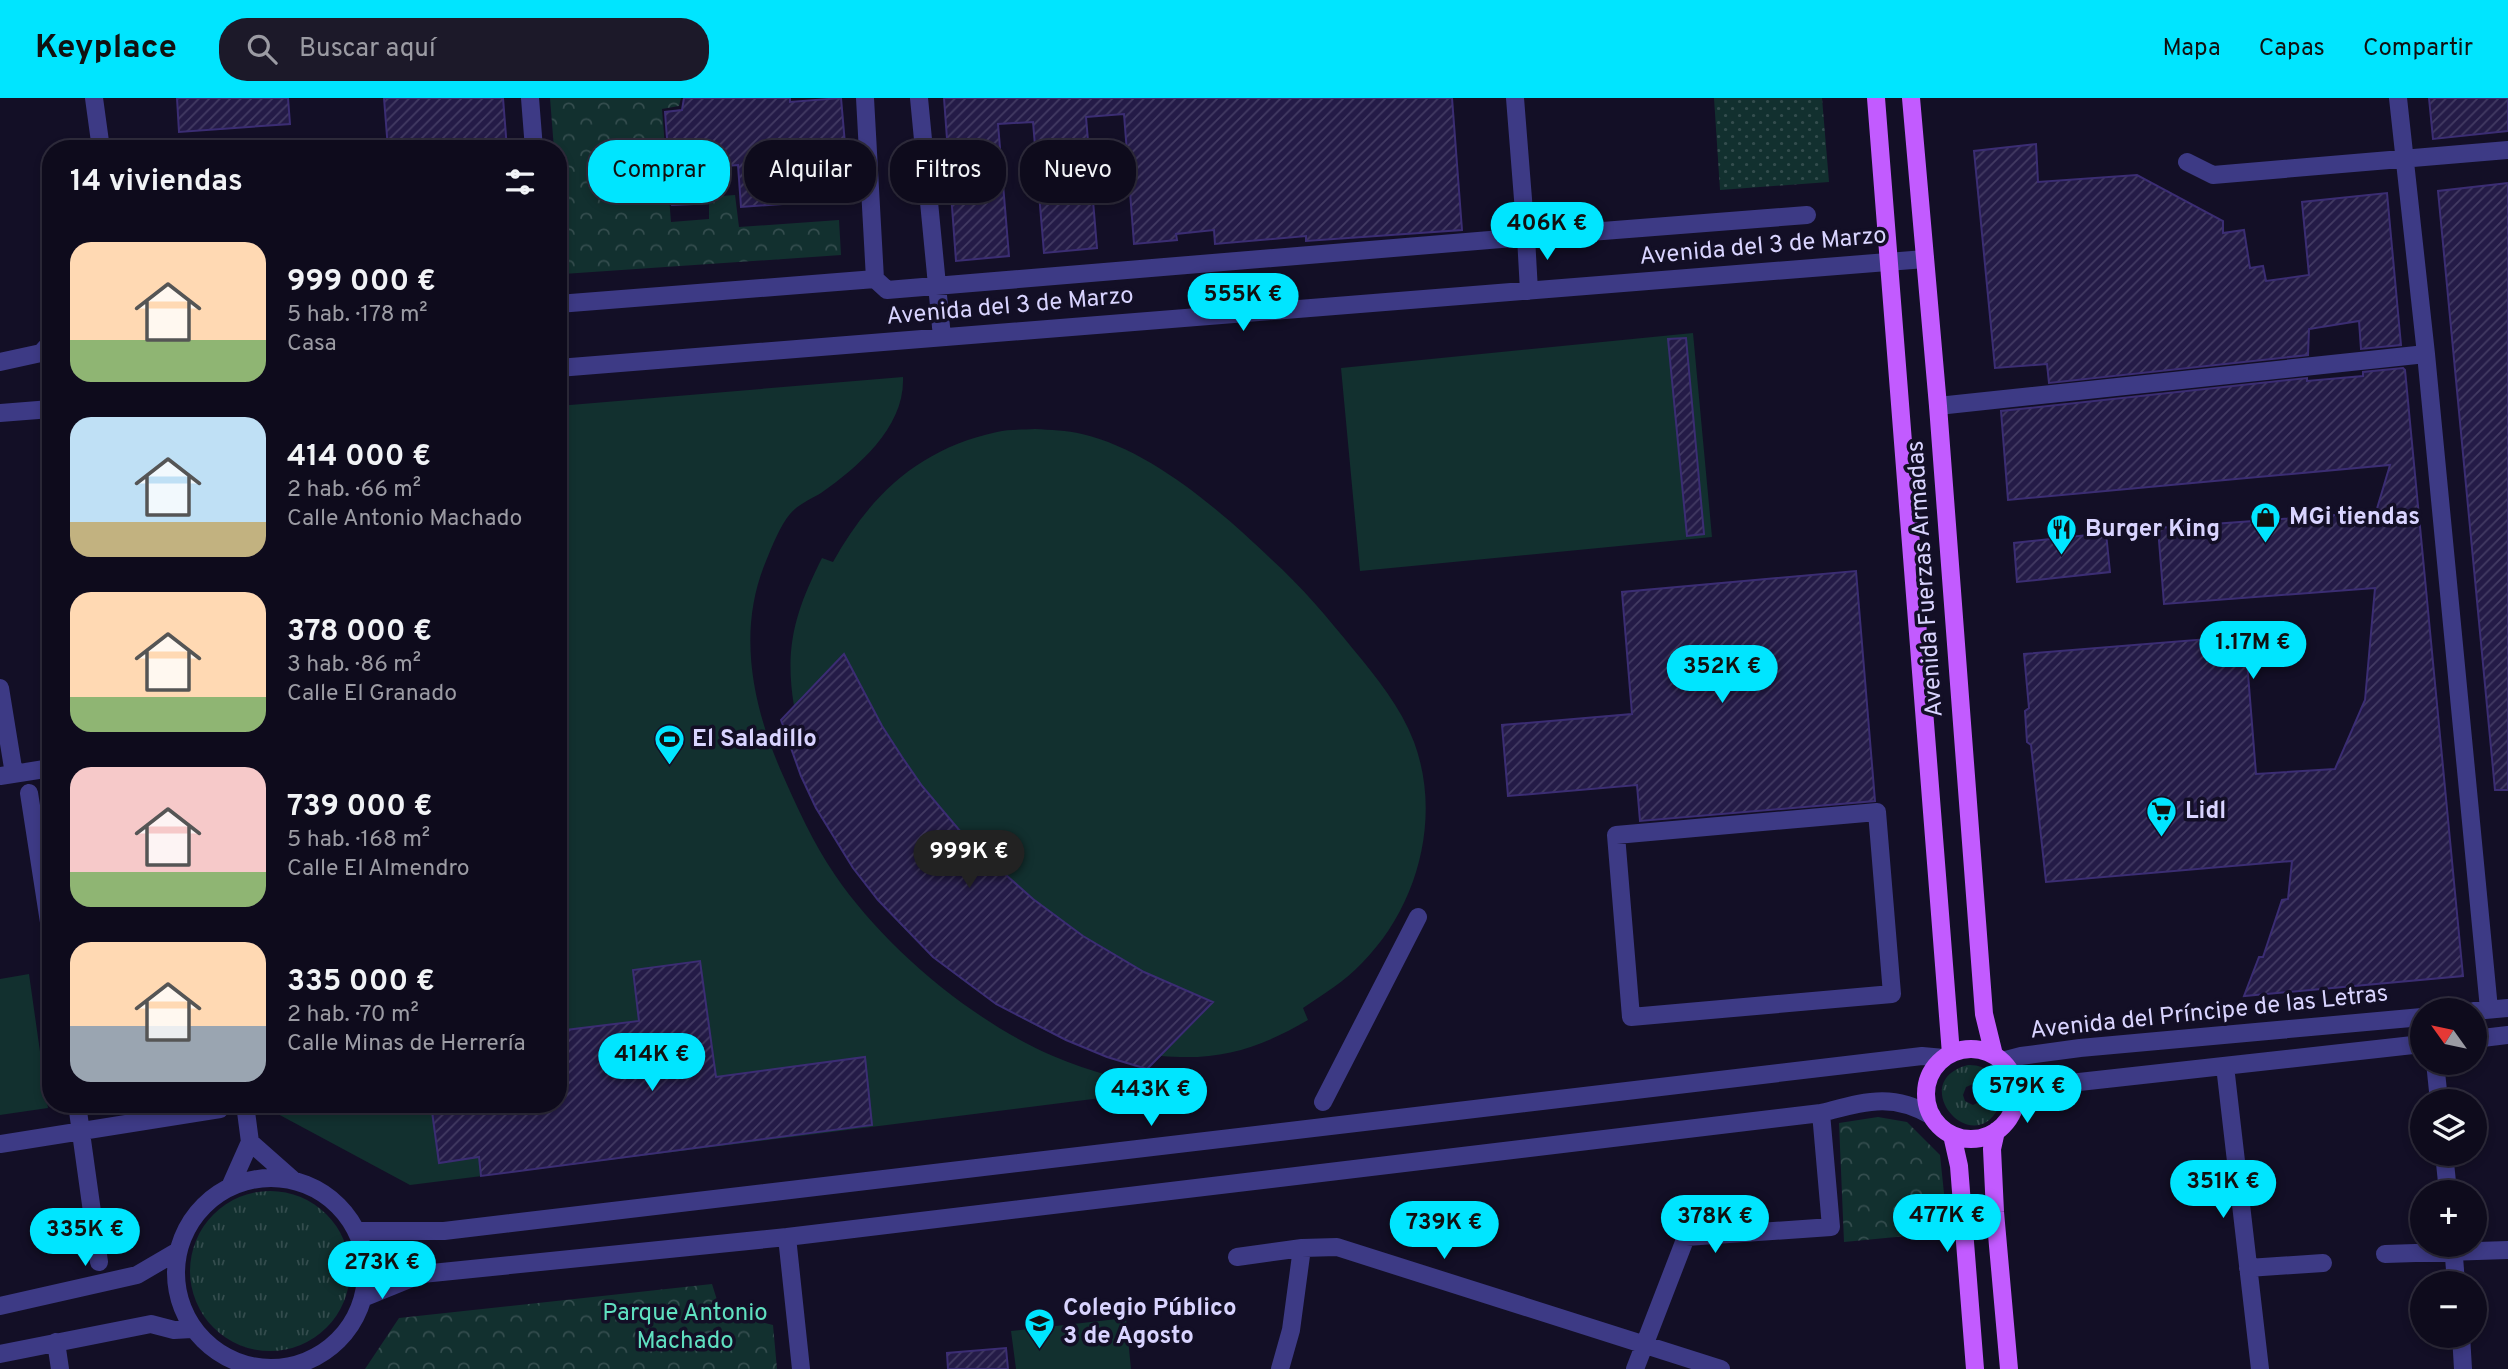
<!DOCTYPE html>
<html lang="es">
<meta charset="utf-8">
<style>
:root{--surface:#0e0b1c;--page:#1c1929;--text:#f1f3f6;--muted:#9b9ba3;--line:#2e2b3b;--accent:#00e5ff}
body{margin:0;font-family:Overpass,sans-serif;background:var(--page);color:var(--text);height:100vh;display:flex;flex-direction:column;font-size:26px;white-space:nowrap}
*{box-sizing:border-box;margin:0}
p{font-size:23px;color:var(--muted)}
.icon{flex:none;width:38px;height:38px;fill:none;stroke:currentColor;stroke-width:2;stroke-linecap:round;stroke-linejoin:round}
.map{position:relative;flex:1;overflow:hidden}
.side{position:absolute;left:42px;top:42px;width:525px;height:973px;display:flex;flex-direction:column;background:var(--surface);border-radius:28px;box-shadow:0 4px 10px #0003,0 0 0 2px var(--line)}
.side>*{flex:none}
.banner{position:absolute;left:588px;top:42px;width:665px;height:63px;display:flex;gap:14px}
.needle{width:46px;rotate:303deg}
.buttons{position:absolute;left:2410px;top:900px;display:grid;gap:14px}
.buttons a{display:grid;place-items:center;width:77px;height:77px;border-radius:50%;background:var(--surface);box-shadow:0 4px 10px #0003,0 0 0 2px var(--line);font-size:35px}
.price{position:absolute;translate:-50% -60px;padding:0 16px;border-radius:24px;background:var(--accent);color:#111;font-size:23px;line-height:46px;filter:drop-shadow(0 2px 4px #0008)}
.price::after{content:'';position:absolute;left:50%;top:42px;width:21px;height:16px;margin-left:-10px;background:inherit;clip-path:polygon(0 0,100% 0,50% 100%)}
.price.selected{background:#222;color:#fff}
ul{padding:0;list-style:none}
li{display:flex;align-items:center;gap:21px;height:175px;padding:0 28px}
li span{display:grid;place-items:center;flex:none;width:196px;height:140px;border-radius:21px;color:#555}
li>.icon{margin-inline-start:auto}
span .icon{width:84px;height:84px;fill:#fffc;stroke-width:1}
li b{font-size:30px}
h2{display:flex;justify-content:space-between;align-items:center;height:84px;padding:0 28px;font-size:30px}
.pill{padding:0 24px;border-radius:28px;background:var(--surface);box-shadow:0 4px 10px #0003,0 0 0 2px var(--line);font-size:24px;line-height:63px}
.pill.selected{background:var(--accent);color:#111}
header{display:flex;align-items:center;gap:42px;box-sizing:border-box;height:98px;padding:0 35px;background:var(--accent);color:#111}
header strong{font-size:33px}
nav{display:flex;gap:38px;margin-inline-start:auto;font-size:24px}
.search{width:490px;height:63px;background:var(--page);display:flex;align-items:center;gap:18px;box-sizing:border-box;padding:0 24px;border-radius:28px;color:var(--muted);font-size:26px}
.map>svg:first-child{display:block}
.grass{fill:url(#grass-tufts);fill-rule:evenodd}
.park{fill:url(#park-crowns)}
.garden{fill:url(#garden-dots)}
.pitch{fill:#12302f}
.building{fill:url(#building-hatch);stroke:#3b2d73;stroke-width:2}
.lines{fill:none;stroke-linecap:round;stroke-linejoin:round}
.minor{stroke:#3d3a85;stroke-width:18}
.major{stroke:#c25bff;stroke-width:18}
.labels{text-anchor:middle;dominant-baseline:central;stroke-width:7;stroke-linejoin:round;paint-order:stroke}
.street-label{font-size:24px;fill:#d9d4ff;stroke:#130f26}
.poi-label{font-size:24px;font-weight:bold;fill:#d9d4ff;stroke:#130f26;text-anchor:start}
.park-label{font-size:24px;fill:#5fe0c0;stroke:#130f26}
</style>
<header>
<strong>Keyplace</strong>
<div class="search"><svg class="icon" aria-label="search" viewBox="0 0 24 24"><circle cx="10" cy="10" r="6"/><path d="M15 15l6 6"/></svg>Buscar aquí</div>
<nav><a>Mapa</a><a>Capas</a><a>Compartir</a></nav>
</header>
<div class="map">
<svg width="2508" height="1271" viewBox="0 0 2508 1271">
<defs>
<pattern id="grass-tufts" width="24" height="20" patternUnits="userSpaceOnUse" patternTransform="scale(1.75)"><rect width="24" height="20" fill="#12302f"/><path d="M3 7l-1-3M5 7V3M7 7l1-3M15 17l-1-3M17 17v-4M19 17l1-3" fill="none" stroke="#344d4e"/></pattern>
<pattern id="park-crowns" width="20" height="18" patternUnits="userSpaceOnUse" patternTransform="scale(1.75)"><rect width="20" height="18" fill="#12302f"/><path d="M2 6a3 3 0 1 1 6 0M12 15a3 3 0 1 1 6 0" fill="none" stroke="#344d4e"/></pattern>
<pattern id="garden-dots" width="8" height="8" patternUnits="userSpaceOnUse" patternTransform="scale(1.75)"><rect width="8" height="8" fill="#12302f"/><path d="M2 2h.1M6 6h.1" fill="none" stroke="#344d4e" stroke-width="1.8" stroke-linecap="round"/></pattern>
<pattern id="building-hatch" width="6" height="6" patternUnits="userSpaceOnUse" patternTransform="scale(1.75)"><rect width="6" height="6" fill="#241b47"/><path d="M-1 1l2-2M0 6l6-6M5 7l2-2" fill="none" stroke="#433b63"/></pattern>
</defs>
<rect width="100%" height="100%" fill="#130f26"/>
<path class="grass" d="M1968,967C1991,966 2011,988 1998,1011C1970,1061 1906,983 1968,967ZM1973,986L1979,989L1983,994L1981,1003L1973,1007L1965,1003L1963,997L1966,989Z
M190 1173a80 80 0 1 1 160 0a80 80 0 1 1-160 0Z"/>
<path class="park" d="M550,0H681L679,8L662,11L671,124L709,121V99L735,97L739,129L839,122L841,157L563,176L558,106V51H554Z
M1878,1019L1907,1024L1940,1057L1948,1134L1844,1144L1839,1025Z
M712,1186L717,1202L734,1217L773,1227L777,1271H365L399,1220Z"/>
<path class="garden" d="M1714,0H1822L1829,84L1720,92Z"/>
<path class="pitch" d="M1693,235L1712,439L1360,473L1341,270Z
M903,279C905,329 859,368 821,395C811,401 797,407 790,416C780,428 772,448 766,463C737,532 752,606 781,673C797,709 813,745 835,777C884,849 972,923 1053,958C1089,973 1126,983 1164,992L410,1087L276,1015L275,1006H558V308Z
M1035,331C1050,332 1067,332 1082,336C1151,352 1221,413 1271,461C1302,489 1327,519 1353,551C1377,580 1400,608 1414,644C1442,719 1418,809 1362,865C1345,883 1324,896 1303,910L1308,922C1258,951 1220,963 1161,958L1147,971C966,920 840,801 781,622L794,608C784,548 796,512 822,460L833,464C871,396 919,351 997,334C1009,331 1023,332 1035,331Z
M29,876L48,1010L0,1017V881Z
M1126,1220L1131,1271H1016L1011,1233Z"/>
<path class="building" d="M177,0H288L290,26L179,34Z
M384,0H503L507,51H388Z
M684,0H790V4L841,0L847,69L796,73V105L741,109L738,67L689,71L693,106L672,107L665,14L682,12Z
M944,0H1452L1462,132L1306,143V138L1215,146L1214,132L1176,136L1177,142L1134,146L1124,16L1086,19L1097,150L1044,155L1033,24L998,26L1009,158L956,163Z
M2429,0H2508V33L2433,41Z
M2036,46L2038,84L2137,77L2223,123V135L2244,132L2250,170L2263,168L2266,183L2309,177L2302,104L2387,95L2401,247L2361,251L2359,223L2309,231L2308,257L2049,285L2047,266L1995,270L1974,53Z
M2508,85V692H2495L2438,93Z
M1686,240L1704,436L1687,438L1668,241Z
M2403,270L2405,272L2463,878L2244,898L2259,859H2263L2282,802L2288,801L2292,763L2046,784L2031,647L2027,644L2025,613L2029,610L2024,556L2245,538L2256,676L2335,671L2365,602L2375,490L2164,506L2158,430L2376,414L2390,367L2008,402L2001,313L2307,280V283L2363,278V274Z
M2106,435L2110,474L2017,484L2014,445Z
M1856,473L1875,703L1640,723L1637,687L1508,698L1502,627L1632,616L1622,494Z
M844,556L882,628L902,659L922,688L971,746L1033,801L1083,838L1144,874L1213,904L1147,971L1107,959L1066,942L996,906L933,859L878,802L853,770L816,710L801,678L781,622Z
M700,863L716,979L865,959L872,1027L481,1078L479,1059L439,1065L431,1006H558V933L639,923L633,872Z
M1006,1250L1008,1271H948L947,1255Z"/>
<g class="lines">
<path class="minor" d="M94,0L101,51
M530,0L534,51
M919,0L942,239
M2398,0L2426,256L2489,911
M2187,64L2213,77L2508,52
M875,181L887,192L1526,139L1515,0
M1529,193L1526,139L1807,117
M558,206L875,181L865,0
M0,264L41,255L51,244
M558,270L1925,161
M1938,308L2426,256
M0,315L51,311
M0,590L14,676
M0,678L51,670
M29,695L51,837
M1877,714L1892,896L1631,919L1616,737Z
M2474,913L2508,910
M2474,941L2508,937
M2002,963L2021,958L2080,950L2422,919
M2435,964L2439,1003
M2225,968L2260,1271
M2016,998L2043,988L2422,946
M1323,1004L1418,819
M77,1006L99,1164
M250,1044L293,1082
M0,1046L220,1011
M2444,1055L2448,1094
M176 1175a95 95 0 1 1 190 0a95 95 0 1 1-190 0Z
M230,1089L250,1044L245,1006
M356,1133H444L1922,958L1944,960
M787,1139L801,1271
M2453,1146L2456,1185
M2385,1156L2508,1152
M1237,1159L1302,1150L1337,1149L1721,1271
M2248,1170L2323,1165
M363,1200L422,1176L787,1139L1821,1015C1865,1004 1891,994 1932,1018
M0,1208L137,1177L178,1153
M2461,1237L2463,1271
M56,1244L60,1271
M0,1256L151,1226L174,1232L192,1231
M1280,1271L1291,1232L1302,1150
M1635,1271L1686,1139L1831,1129L1821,1015"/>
<path class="major" d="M1876,0L1951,956
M1911,0L1938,308L1984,916L1994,957
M1926 996a45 45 0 1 1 90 0a45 45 0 1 1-90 0Z
M1996,1033L1992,1051L1995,1114L2009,1271
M1952,1037L1959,1068L1975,1271"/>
</g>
<defs>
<symbol id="shop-pin" viewBox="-11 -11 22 30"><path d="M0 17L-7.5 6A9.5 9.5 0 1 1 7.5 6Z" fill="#00e5ff" stroke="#130f26"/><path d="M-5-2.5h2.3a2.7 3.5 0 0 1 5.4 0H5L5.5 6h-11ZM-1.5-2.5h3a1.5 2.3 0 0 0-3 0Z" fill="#111"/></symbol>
<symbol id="restaurant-pin" viewBox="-11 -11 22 30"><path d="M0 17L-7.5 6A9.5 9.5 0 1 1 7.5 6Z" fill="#00e5ff" stroke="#130f26"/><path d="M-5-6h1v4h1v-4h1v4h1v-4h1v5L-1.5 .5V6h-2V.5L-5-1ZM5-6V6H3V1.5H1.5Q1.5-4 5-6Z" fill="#111"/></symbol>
<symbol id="stadium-pin" viewBox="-11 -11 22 30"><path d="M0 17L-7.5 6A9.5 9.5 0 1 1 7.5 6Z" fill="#00e5ff" stroke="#130f26"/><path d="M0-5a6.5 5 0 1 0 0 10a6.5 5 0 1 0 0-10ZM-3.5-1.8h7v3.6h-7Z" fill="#111"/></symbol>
<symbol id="supermarket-pin" viewBox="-11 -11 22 30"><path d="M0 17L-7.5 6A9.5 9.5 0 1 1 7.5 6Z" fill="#00e5ff" stroke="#130f26"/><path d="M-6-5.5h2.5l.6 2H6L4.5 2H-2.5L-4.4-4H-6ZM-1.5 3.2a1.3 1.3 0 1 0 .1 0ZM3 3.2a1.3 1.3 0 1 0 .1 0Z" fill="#111"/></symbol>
<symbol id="school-pin" viewBox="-11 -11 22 30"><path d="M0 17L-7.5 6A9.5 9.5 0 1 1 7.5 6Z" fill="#00e5ff" stroke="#130f26"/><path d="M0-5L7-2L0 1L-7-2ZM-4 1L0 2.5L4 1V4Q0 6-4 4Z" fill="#111"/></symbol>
</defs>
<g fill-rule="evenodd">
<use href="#shop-pin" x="2248" y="402" width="35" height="47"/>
<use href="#restaurant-pin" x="2044" y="414" width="35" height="47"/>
<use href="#stadium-pin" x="652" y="624" width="35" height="47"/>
<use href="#supermarket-pin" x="2144" y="696" width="35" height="47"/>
<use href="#school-pin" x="1022" y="1208" width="35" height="47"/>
</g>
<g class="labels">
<g class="street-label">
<text transform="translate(1763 149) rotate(-5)">Avenida del 3 de Marzo</text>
<text transform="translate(1010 209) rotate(-5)">Avenida del 3 de Marzo</text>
<text transform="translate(1926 481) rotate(-94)">Avenida Fuerzas Armadas</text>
<text transform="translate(2209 915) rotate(-6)">Avenida del Príncipe de las Letras</text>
</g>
<g class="poi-label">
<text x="2289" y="420">MGi tiendas</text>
<text x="2085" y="432">Burger King</text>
<text x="692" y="642">El Saladillo</text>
<text x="2185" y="714">Lidl</text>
<text x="1063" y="1211">Colegio Público<tspan x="1063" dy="28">3 de Agosto</tspan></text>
</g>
<g class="park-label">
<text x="685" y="1216">Parque Antonio<tspan x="685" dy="28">Machado</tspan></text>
</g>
</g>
</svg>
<div class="buttons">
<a><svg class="needle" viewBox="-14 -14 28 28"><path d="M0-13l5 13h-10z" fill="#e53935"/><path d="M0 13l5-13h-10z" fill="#9b9ba3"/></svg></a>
<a><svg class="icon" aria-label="layers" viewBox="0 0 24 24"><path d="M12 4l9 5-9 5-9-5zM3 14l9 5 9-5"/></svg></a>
<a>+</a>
<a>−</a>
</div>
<b class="price" style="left:1547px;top:164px">406K €</b>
<b class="price" style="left:1243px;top:235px">555K €</b>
<b class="price" style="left:2253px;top:583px">1.17M €</b>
<b class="price" style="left:1722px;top:607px">352K €</b>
<b class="price selected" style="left:969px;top:792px">999K €</b>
<b class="price" style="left:652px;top:995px">414K €</b>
<b class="price" style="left:2027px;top:1027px">579K €</b>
<b class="price" style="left:1151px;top:1030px">443K €</b>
<b class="price" style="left:2223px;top:1122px">351K €</b>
<b class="price" style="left:1947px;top:1156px">477K €</b>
<b class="price" style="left:1715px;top:1157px">378K €</b>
<b class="price" style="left:1444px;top:1163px">739K €</b>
<b class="price" style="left:85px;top:1170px">335K €</b>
<b class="price" style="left:382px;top:1203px">273K €</b>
<div class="banner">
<a class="pill selected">Comprar</a>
<a class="pill">Alquilar</a>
<a class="pill">Filtros</a>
<a class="pill">Nuevo</a>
</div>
<section class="side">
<h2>14 viviendas<svg class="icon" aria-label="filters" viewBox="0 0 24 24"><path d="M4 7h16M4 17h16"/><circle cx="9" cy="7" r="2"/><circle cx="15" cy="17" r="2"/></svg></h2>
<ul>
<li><span style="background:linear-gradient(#ffd9b3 70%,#8fb573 0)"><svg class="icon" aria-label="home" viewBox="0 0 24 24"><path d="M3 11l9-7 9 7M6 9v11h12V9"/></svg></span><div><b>999 000 €</b><p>5 hab. · 178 m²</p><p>Casa</p></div></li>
<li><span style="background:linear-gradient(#bfe0f5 75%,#c2b280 0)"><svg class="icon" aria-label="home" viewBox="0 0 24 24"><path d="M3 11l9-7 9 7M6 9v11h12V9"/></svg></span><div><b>414 000 €</b><p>2 hab. · 66 m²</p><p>Calle Antonio Machado</p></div></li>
<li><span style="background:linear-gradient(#ffd9b3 75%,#8fb573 0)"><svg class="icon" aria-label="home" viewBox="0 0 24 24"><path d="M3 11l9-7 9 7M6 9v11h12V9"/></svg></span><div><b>378 000 €</b><p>3 hab. · 86 m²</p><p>Calle El Granado</p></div></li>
<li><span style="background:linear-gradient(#f6c9c9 75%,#8fb573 0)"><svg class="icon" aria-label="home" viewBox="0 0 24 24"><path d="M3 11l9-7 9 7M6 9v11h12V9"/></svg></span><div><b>739 000 €</b><p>5 hab. · 168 m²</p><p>Calle El Almendro</p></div></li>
<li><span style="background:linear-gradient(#ffd9b3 60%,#9aa5b1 0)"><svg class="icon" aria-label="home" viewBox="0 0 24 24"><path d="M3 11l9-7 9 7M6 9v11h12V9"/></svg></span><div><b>335 000 €</b><p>2 hab. · 70 m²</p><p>Calle Minas de Herrería</p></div></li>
</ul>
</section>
</div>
